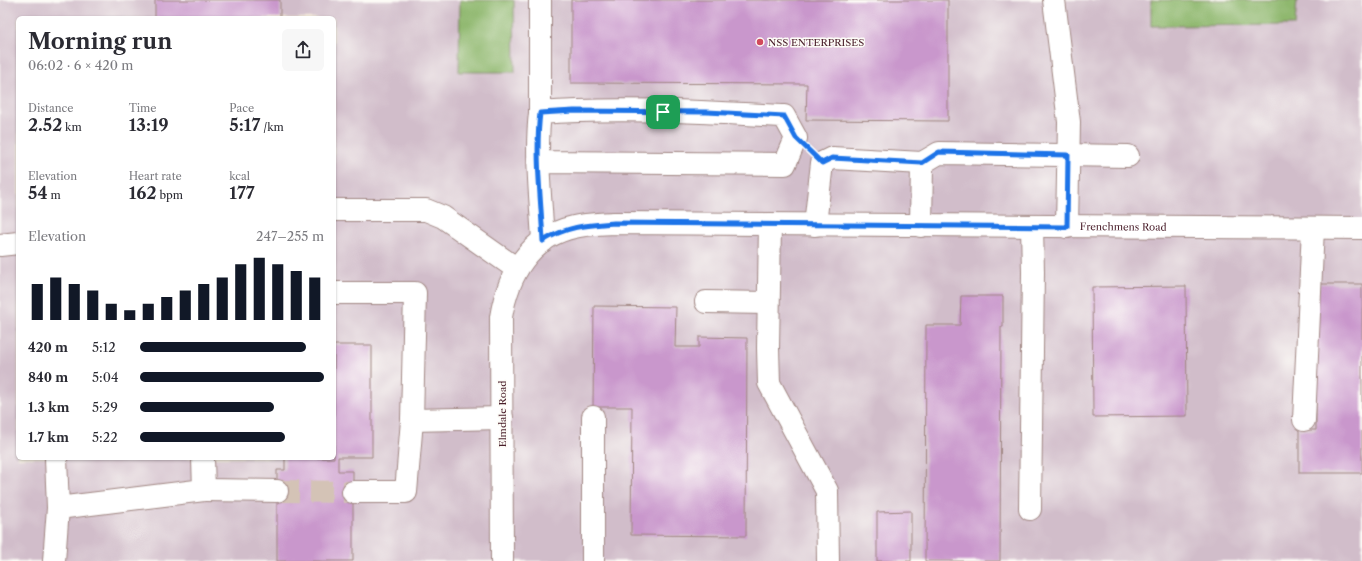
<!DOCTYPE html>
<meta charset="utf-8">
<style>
:root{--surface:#fff;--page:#f7f7f7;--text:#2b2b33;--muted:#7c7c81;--accent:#111827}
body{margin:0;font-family:"Libre Caslon Text",serif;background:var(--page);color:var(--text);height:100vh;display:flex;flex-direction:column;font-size:15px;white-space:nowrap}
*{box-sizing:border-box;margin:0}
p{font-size:13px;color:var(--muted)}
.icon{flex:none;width:22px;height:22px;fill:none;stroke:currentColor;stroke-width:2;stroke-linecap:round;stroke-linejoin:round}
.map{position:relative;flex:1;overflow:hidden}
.panel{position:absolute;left:16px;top:16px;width:320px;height:444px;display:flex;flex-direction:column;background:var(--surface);border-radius:6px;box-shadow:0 1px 3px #0004}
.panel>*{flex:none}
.pin{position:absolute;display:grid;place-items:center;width:34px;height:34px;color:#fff;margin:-17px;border-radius:8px;box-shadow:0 2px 6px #0006}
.round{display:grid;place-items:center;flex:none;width:42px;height:42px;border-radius:6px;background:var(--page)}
.summary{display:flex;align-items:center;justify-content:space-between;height:68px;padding:0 12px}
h1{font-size:22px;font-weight:700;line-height:30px}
.stats{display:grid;grid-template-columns:repeat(3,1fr);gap:6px;height:68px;padding:4px 12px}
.stats div{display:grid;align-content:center}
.stats b{font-size:17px;font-weight:700}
.stats small{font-size:11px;font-weight:400}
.stats p{font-size:11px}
.chart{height:112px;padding:8px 12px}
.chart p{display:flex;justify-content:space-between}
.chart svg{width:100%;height:72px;margin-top:4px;stroke:var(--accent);stroke-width:6}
ul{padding:0 12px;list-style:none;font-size:13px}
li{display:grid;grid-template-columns:64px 48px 1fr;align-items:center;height:30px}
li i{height:10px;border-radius:5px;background:var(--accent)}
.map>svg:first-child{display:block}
</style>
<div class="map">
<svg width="1362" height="561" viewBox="0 0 1362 561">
<rect width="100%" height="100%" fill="#fdfcf7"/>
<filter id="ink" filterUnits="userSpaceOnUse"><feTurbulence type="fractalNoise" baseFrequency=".025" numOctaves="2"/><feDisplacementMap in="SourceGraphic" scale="8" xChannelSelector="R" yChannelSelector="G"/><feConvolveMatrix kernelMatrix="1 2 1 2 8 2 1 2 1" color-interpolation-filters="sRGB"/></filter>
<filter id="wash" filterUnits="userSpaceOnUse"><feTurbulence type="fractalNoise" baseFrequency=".012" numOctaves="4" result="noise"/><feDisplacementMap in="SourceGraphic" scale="16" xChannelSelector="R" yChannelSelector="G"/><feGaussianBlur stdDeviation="0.9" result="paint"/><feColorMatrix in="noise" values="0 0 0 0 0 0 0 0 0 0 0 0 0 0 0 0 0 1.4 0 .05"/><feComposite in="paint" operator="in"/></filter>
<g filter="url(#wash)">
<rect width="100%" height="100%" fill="#f6ecd9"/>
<!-- industrial -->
<path fill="#d1bdca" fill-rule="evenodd" d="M0,0H1362V561H0ZM18,18H334V458H18Z"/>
<!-- forest -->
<path fill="#8fb86e" stroke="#6c6c4c" d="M460,0H514L515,72H459Z
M1151,0H1297L1295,25L1151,26Z"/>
<g id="blocks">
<!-- building -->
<path fill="#c997cc" d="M155,0H280V18H155Z
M571,0H948V121L806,120L807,84L571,83Z
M1320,284H1362V473H1299V430H1316V313Z
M1186,286L1187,416L1093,417L1092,287Z
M961,296H1003V327H1001L1000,561H925L926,325H960Z
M594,306L676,307L675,347H699V337L747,338L746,536L631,535L632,407H593Z
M334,345H372V457H338V471H353V561H277V470H285V458H334Z
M911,511V561H877V512Z"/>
</g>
</g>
<g filter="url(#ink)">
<use href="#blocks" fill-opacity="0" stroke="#a08682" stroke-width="1"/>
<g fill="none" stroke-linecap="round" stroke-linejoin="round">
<!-- minor-tunnel -->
<path stroke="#d4c3b6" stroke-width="22" stroke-dasharray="22 11" stroke-linecap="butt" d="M277,491L353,492"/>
<defs>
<g id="minor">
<path d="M540,0V113"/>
<path d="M1054,0L1069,122L1067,227"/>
<path d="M539,162L785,164L796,138L784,116C704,112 620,107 540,113C535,154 541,200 543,241"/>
<path d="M334,210H426L443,217L517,269"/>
<path d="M770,224L768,348L769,383L827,491L828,561"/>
<path d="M815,225L822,163L832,158L922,163"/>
<path d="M921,226L922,163L939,153L1128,156"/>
<path d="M0,245L18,243"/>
<path d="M334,293H415L412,420L502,418"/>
<path d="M706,302L768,303"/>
<path d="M593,417V561"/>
<path d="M1304,420L1313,228"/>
<path d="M56,458L58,508L204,490L203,458"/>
<path d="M204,490L277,491"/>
<path d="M353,492H406L412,420"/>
<path d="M1030,509L1033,272L1032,226"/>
<path d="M54,561L58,508"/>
<path id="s1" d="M502,561L501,317C508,275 529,237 574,227C587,224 600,224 614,223L1362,228"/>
</g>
</defs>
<!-- minor casing -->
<use href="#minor" stroke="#a08682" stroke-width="24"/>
<!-- minor -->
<use href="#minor" stroke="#fff" stroke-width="22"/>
</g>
</g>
<g fill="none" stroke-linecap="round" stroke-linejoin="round" filter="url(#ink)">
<defs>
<path id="route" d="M574,111L707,112L784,116L796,138L822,163L832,158L922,163L939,152L1068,155L1067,227L614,223C587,225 567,226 543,241C541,200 535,154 540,113Z"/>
</defs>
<!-- route casing -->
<use href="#route" stroke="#fff" stroke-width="8"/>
<!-- route -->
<use href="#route" stroke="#1a73e8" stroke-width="5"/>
</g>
<!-- markers -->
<circle fill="#d1495b" stroke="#fdfcf7" stroke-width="1.5" cx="760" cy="42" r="4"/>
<g text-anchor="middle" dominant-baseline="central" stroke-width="3" stroke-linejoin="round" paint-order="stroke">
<!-- poi labels -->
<g font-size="10" fill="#4a1f2b" stroke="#fdfcf7" text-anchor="start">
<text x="768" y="42">NSS ENTERPRISES</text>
</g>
<!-- street labels -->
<g font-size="10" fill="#4a1f2b" stroke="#fdfcf7">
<text stroke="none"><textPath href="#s1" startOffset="917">Frenchmens Road</textPath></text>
<text transform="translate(502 414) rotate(-90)">Elmdale Road</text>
</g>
</g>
</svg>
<div class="pin" style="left:663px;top:112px;background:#1e9e55"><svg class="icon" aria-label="arrive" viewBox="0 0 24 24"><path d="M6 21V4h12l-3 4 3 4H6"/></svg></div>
<section class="panel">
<div class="summary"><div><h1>Morning run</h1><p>06:02 · 6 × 420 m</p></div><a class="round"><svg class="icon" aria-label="share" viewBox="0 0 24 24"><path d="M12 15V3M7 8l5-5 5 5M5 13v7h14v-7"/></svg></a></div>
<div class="stats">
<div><p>Distance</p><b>2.52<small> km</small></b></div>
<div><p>Time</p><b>13:19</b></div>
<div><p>Pace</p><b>5:17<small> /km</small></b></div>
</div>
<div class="stats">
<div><p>Elevation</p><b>54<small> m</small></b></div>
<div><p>Heart rate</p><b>162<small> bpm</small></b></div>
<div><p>kcal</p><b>177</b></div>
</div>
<div class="chart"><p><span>Elevation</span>247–255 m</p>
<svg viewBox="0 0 160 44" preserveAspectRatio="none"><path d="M5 44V22M15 44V18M25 44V22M35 44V26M45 44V34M55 44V38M65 44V34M75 44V30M85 44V26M95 44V22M105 44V18M115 44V10M125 44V6M135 44V10M145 44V14M155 44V18"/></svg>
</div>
<ul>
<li><b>420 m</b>5:12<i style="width:90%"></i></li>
<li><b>840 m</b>5:04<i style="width:100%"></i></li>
<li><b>1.3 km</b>5:29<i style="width:73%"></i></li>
<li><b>1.7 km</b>5:22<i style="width:79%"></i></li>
</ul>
</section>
</div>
